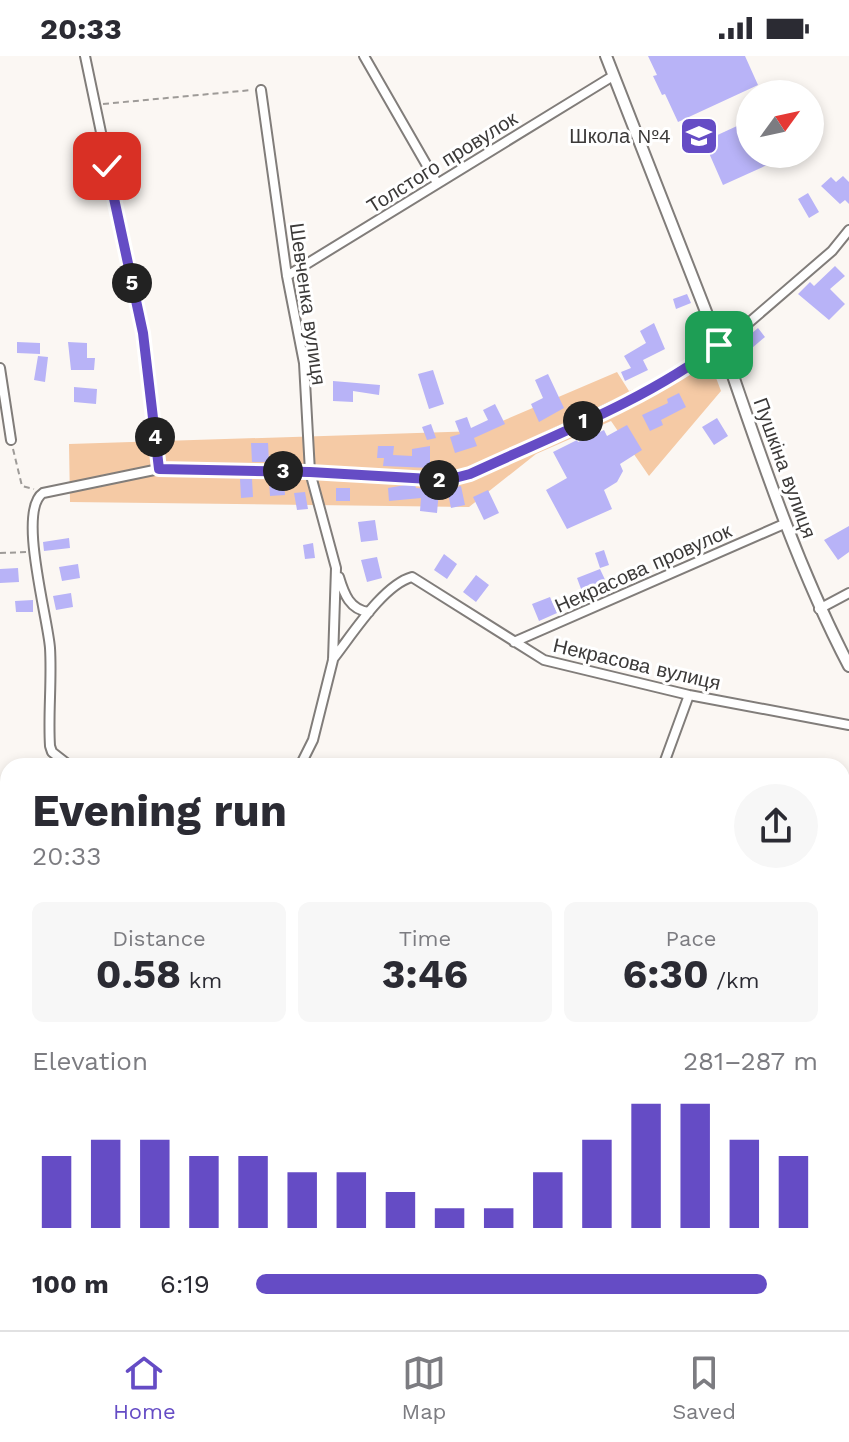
<!DOCTYPE html>
<meta charset="utf-8">
<style>
:root{--surface:#fff;--page:#f7f7f7;--text:#2b2b33;--muted:#7c7c81;--line:#e1e1e2;--accent:#654cc5}
body{margin:0;font-family:"Work Sans",sans-serif;background:var(--page);color:var(--text);height:100vh;display:flex;flex-direction:column;font-size:30px;white-space:nowrap}
*{box-sizing:border-box;margin:0}
p{font-size:26px;color:var(--muted)}
.icon{flex:none;width:44px;height:44px;fill:none;stroke:currentColor;stroke-width:2;stroke-linecap:round;stroke-linejoin:round}
.map{position:relative;flex:1;overflow:hidden}
.sheet{position:absolute;left:0px;top:702px;width:850px;height:572px;display:flex;flex-direction:column;background:var(--surface);border-radius:24px 24px 0 0;box-shadow:0 4px 12px #0003}
.sheet>*{flex:none}
.needle{width:52px;rotate:57deg}
.fabs{position:absolute;left:736px;top:24px;display:grid;gap:16px}
.fabs a{display:grid;place-items:center;width:88px;height:88px;border-radius:50%;background:var(--surface);box-shadow:0 4px 12px #0003;font-size:40px}
.pin{position:absolute;display:grid;place-items:center;width:68px;height:68px;color:#fff;margin:-34px;border-radius:16px;box-shadow:0 4px 12px #0006}
.km{position:absolute;width:40px;height:40px;margin:-20px;border-radius:50%;background:#222;color:#fff;font-size:22px;line-height:40px;text-align:center}
.round{display:grid;place-items:center;flex:none;width:84px;height:84px;border-radius:42px;background:var(--page)}
.overview{display:flex;align-items:center;justify-content:space-between;height:136px;padding:0 32px}
h1{font-size:44px;font-weight:700;line-height:60px}
.figures{display:grid;grid-template-columns:repeat(3,1fr);gap:12px;height:136px;padding:8px 32px}
.figures div{display:grid;align-content:center;border-radius:12px;background:var(--page);text-align:center}
.figures b{font-size:40px;font-weight:700}
.figures small{font-size:22px;font-weight:400}
.figures p{font-size:22px}
.chart{height:224px;padding:16px 32px}
.chart p{display:flex;justify-content:space-between}
.chart svg{width:100%;height:144px;margin-top:8px;stroke:var(--accent);stroke-width:6}
ul{padding:0 32px;list-style:none;font-size:26px}
li{display:grid;grid-template-columns:128px 96px 1fr;align-items:center;height:60px}
li i{height:20px;border-radius:10px;background:var(--accent)}
.status{display:flex;justify-content:space-between;align-items:center;height:56px;padding:0 40px;background:var(--surface);direction:ltr}
.status svg{height:22px;fill:currentColor}
.dock{display:flex;justify-content:space-around;align-items:center;height:112px;border-top:2px solid var(--line);background:var(--surface);font-size:22px;color:var(--muted)}
.dock a{display:grid;justify-items:center;gap:4px}
.dock .on{color:var(--accent)}
.map>svg:first-child{display:block}
</style>
<div class="status"><b>20:33</b><svg viewBox="0 0 49 12"><path d="M0 12V9h3v3zM5 12V6h3v6zM10 12V3h3v9zM15 12V0h3v12zM26 1h20v11H26zM47 4h2v5h-2z"/></svg></div>
<div class="map">
<svg width="849" height="1274" viewBox="0 0 849 1274">
<rect width="100%" height="100%" fill="#fbf7f3"/>
<!-- green -->
<path fill="#f5caa5" d="M710,306L721,335L649,420L611,365L536,398L469,451L70,446L69,388L479,375L617,316L629,335Z"/>
<g fill="none" stroke-linecap="round" stroke-linejoin="round">
<!-- stream -->
<path stroke="#dd9652" stroke-width="3" d="M0,879L8,885
M0,976L8,971
M477,1266L480,1274"/>
</g>
<!-- building -->
<path fill="#b8b3f7" d="M648,0H745L758,29L678,66L665,38L662,39L653,20L657,19Z
M750,64V98H773L776,105L723,129L705,88L712,85L711,82Z
M843,120L849,126V148L845,144L840,148L821,130L831,121L836,126Z
M808,137L819,156L809,162L798,143Z
M835,210L845,220L830,233L845,248L829,264L798,238L810,226L814,230Z
M687,238L691,247L676,253L673,243Z
M654,267L665,293L643,304L648,314L625,325L621,316L631,312L624,300L646,287L640,275Z
M758,272L765,281L752,292L745,283Z
M17,286L40,287V298L17,297Z
M68,286L87,287V302H95L94,314H71Z
M38,300L48,301L45,326L34,324Z
M433,314L444,348L429,353L418,318Z
M548,318L564,352L539,366L531,348L543,342L535,324Z
M333,325L380,329L379,339L353,335V346L333,345Z
M74,331L97,333L96,348L74,346Z
M679,337L686,351L661,364L663,369L650,375L642,359L668,347L667,343Z
M495,348L505,368L474,382L477,390L455,397L450,381L460,378L455,365L467,361L471,372L488,364L483,354Z
M717,362L728,380L714,389L702,371Z
M431,368L436,382L427,384L422,371Z
M627,369L642,394L620,408L623,415L617,426L604,434L612,453L567,473L546,434L567,422L553,396L577,384L578,386L604,374L607,380Z
M251,387H268L269,406H252Z
M378,390H394L393,399L412,400V393L430,390V412L383,410L384,402H377Z
M240,423H252L253,441L241,442Z
M269,424H284L285,439L270,440Z
M405,429H415L416,432L439,434L437,457L420,455L421,442L389,445L388,432Z
M461,430L465,449L451,452L447,433Z
M336,432H350V445H336Z
M488,434L499,457L484,464L473,441Z
M305,436L308,453L297,454L294,437Z
M375,464L378,484L361,486L358,466Z
M849,470V496L838,504L824,484Z
M69,482L70,492L44,495L43,486Z
M313,487L315,502L305,503L303,489Z
M604,494L609,509L600,512L595,497Z
M444,498L457,508L447,523L434,514Z
M377,501L382,522L367,526L361,504Z
M78,508L80,522L62,525L59,511Z
M18,512L19,526L0,527V513Z
M600,513L608,530L584,541L577,522Z
M476,519L489,529L476,546L463,536Z
M71,537L73,551L56,554L53,540Z
M550,541L557,557L539,565L532,548Z
M33,544V556H16L15,545Z"/>
<g fill="none" stroke-linecap="round" stroke-linejoin="round">
<defs>
<path id="minor" d="M85,0L143,277L159,413
M364,0L437,127
M261,34L287,220L304,307L310,416L336,512L333,604L313,684L300,710
M287,220L613,20
M0,312L11,384
M339,521C344,538 350,554 369,556
M819,553L849,537
M514,586L784,468
M333,603C352,579 383,529 412,521L544,604L689,639L849,669
M70,710L52,696L50,690C48,658 52,625 50,592C48,562 17,454 43,437L159,413L310,416L447,424L470,418L634,341L697,306L738,276L832,195L849,174
M663,710L689,639
M0,1035L8,1047
M0,1129L8,1123
M162,1266L167,1274"/>
<path id="tertiary" d="M606,0L719,289L730,311C765,413 799,514 849,610
M0,812L8,809
M842,907H849"/>
</defs>
<!-- minor casing -->
<use href="#minor" stroke="#817d7a" stroke-width="12"/>
<!-- tertiary casing -->
<use href="#tertiary" stroke="#817d7a" stroke-width="14"/>
<!-- path -->
<path stroke="#9e9b98" stroke-width="2" stroke-dasharray="6 4" stroke-linecap="butt" d="M103,48L252,34
M13,393L22,430L34,433
M0,497L27,496
M0,852L8,858
M514,1266L518,1274"/>
<!-- minor -->
<use href="#minor" stroke="#fff" stroke-width="8"/>
<!-- tertiary -->
<use href="#tertiary" stroke="#fff" stroke-width="10"/>
</g>
<g fill="none" stroke-linecap="round" stroke-linejoin="round">
<defs>
<path id="route" d="M107,110L143,277L159,413L310,416L447,424L470,418C554,379 645,345 719,289"/>
</defs>
<!-- route casing -->
<use href="#route" stroke="#fff" stroke-width="16"/>
<!-- route -->
<use href="#route" stroke="#654cc5" stroke-width="10"/>
</g>
<!-- icons -->
<defs>
<symbol id="school-square" viewBox="-11 -11 22 22"><rect x="-9" y="-9" width="18" height="18" rx="4" fill="#654cc5" stroke="#fff"/><path d="M0-5L7-2L0 1L-7-2ZM-4 1L0 2.5L4 1V4Q0 6-4 4Z" fill="#fff"/></symbol>
</defs>
<g fill-rule="evenodd">
<use href="#school-square" x="677" y="58" width="44" height="44"/>
</g>
<g text-anchor="middle" dominant-baseline="central" stroke-width="6" stroke-linejoin="round" paint-order="stroke">
<!-- poi labels -->
<g font-size="20" fill="#3c3a39" stroke="#fff" text-anchor="end">
<text x="671" y="80">Школа №4</text>
</g>
<!-- street labels -->
<g font-size="20" fill="#3c3a39" stroke="#fff">
<text transform="translate(442 106) rotate(-32)">Толстого провулок</text>
<text transform="translate(308 248) rotate(82)">Шевченка вулиця</text>
<text transform="translate(785 412) rotate(70)">Пушкіна вулиця</text>
<text transform="translate(643 512) rotate(-24)">Некрасова провулок</text>
<text transform="translate(637 608) rotate(13)">Некрасова вулиця</text>
</g>
</g>
</svg>
<div class="fabs">
<a><svg class="needle" viewBox="-14 -14 28 28"><path d="M0-13l5 13h-10z" fill="#e53935"/><path d="M0 13l5-13h-10z" fill="#7c7c81"/></svg></a>
</div>
<div class="pin" style="left:719px;top:289px;background:#1e9e55"><svg class="icon" aria-label="arrive" viewBox="0 0 24 24"><path d="M6 21V4h12l-3 4 3 4H6"/></svg></div>
<div class="pin" style="left:107px;top:110px;background:#d93025"><svg class="icon" aria-label="check" viewBox="0 0 24 24"><path d="M5 12l5 5 9-10"/></svg></div>
<b class="km" style="left:583px;top:365px">1</b>
<b class="km" style="left:439px;top:424px">2</b>
<b class="km" style="left:283px;top:415px">3</b>
<b class="km" style="left:155px;top:381px">4</b>
<b class="km" style="left:132px;top:227px">5</b>
<section class="sheet">
<div class="overview"><div><h1>Evening run</h1><p>20:33</p></div><a class="round"><svg class="icon" aria-label="share" viewBox="0 0 24 24"><path d="M12 15V3M7 8l5-5 5 5M5 13v7h14v-7"/></svg></a></div>
<div class="figures">
<div><p>Distance</p><b>0.58<small> km</small></b></div>
<div><p>Time</p><b>3:46</b></div>
<div><p>Pace</p><b>6:30<small> /km</small></b></div>
</div>
<div class="chart"><p><span>Elevation</span>281–287 m</p>
<svg viewBox="0 0 160 44" preserveAspectRatio="none"><path d="M5 44V22M15 44V17M25 44V17M35 44V22M45 44V22M55 44V27M65 44V27M75 44V33M85 44V38M95 44V38M105 44V27M115 44V17M125 44V6M135 44V6M145 44V17M155 44V22"/></svg>
</div>
<ul>
<li><b>100 m</b>6:19<i style="width:91%"></i></li>
</ul>
</section>
</div>
<nav class="dock">
<a class="on"><svg class="icon" aria-label="home" viewBox="0 0 24 24"><path d="M3 11l9-7 9 7M6 9v11h12V9"/></svg>Home</a>
<a><svg class="icon" aria-label="map" viewBox="0 0 24 24"><path d="M3 6l6-2 6 2 6-2v14l-6 2-6-2-6 2zM9 4v14M15 6v14"/></svg>Map</a>
<a><svg class="icon" aria-label="saved" viewBox="0 0 24 24"><path d="M7 4h10v16l-5-4-5 4z"/></svg>Saved</a>
</nav>
